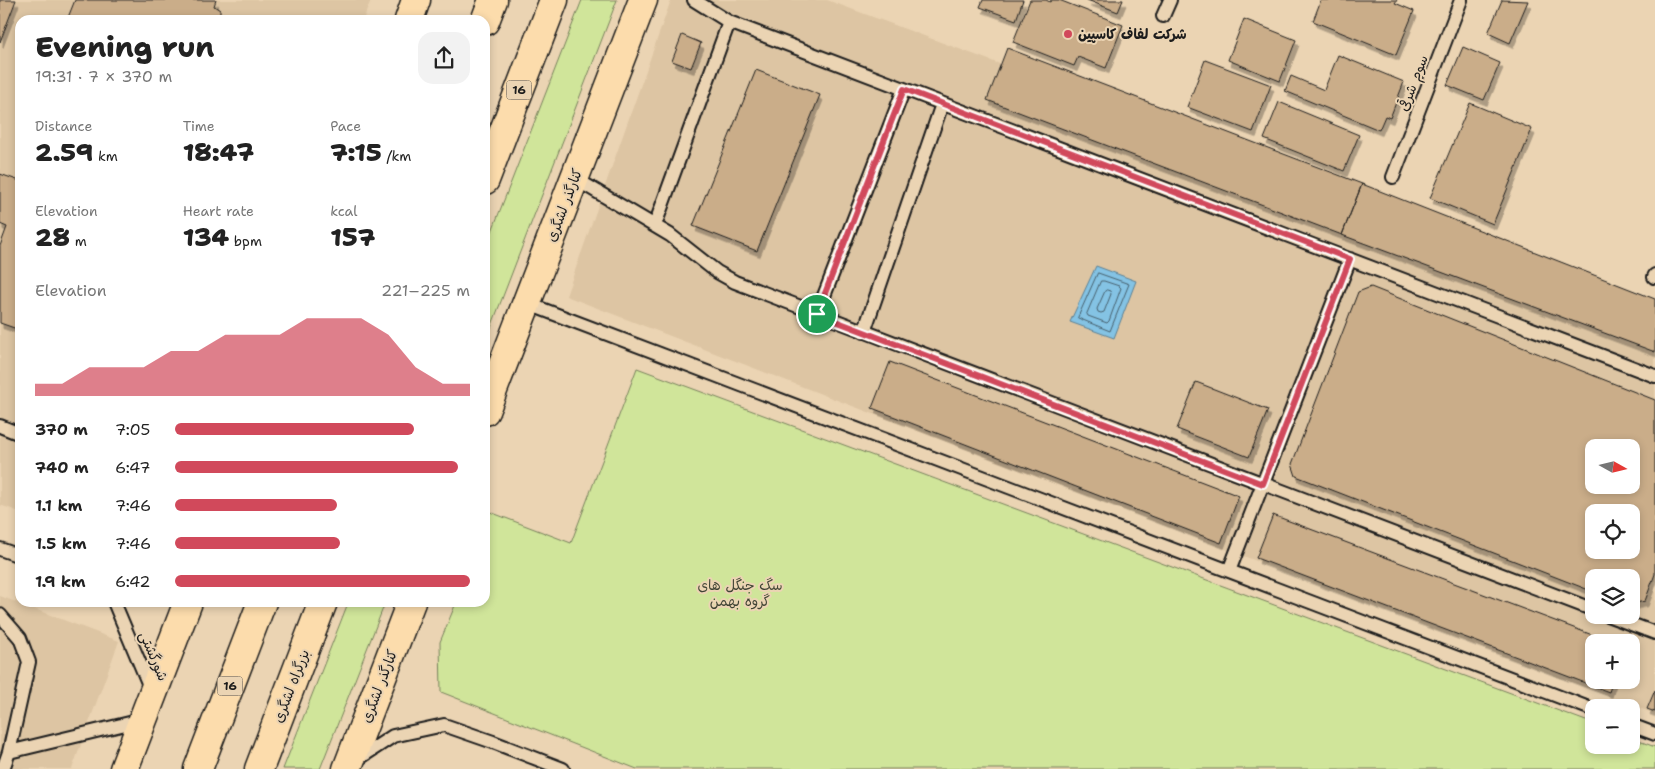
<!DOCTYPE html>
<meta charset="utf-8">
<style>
:root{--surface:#fff;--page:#f2f2f2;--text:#222;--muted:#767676;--accent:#d1495b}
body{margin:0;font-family:"Shantell Sans","Playpen Sans Arabic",sans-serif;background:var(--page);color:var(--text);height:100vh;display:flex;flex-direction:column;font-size:19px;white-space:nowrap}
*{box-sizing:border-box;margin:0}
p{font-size:16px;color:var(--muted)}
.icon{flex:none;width:28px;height:28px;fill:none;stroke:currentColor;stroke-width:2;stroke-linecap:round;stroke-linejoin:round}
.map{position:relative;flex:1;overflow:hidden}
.side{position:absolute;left:15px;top:15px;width:475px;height:592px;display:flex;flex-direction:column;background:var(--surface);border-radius:15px;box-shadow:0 2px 8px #0003}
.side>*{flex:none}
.needle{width:32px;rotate:98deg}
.fabs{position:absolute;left:1585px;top:439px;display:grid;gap:10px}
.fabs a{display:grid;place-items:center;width:55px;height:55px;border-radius:10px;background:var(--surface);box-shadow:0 2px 8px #0003;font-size:25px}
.pin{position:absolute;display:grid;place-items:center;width:42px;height:42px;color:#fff;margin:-21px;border:2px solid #fff;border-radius:50%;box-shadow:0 1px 5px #0007}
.round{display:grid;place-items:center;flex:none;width:52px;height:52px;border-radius:15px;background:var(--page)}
.head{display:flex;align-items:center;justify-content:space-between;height:85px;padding:0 20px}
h1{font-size:28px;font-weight:800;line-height:38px}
.stats{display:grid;grid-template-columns:repeat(3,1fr);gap:8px;height:85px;padding:5px 20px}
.stats div{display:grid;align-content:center}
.stats b{font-size:25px;font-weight:800}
.stats small{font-size:14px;font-weight:400}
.stats p{font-size:14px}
.chart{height:140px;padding:10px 20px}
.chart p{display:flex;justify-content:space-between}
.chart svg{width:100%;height:90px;margin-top:5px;fill:var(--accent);opacity:.7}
ul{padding:0 20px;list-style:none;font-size:16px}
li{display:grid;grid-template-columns:80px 60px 1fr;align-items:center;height:38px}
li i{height:12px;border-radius:6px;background:var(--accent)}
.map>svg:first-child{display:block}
</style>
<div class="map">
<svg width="1655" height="769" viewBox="0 0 1655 769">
<defs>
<filter id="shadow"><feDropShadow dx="3" dy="5.5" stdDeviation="0" flood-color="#0004"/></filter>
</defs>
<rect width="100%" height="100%" fill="#ebd4b3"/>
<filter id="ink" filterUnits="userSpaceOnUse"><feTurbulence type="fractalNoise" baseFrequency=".02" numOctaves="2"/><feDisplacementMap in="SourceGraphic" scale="10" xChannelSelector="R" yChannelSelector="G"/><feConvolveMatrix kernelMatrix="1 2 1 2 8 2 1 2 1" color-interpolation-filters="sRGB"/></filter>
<g filter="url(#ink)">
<!-- built -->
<path fill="#ddc5a3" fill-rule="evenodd" d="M0,0H371L363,20H20V512L0,505Z
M671,0H827L1655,307V714L566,296ZM1594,448H1631V485H1594ZM1594,512H1631V550H1594ZM1594,578H1631V615H1594ZM1594,642H1631V680H1594Z
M0,596L119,641L72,769H0Z"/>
<!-- green -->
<path fill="#d0e59a" stroke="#76805b" d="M582,0H617L485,343V249Z
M637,368L1594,724V745H1631V738L1655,747V769H637L441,692L440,642L456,603L485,602V525L490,512L571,543Z
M348,603H385L320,769H283Z"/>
<!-- water -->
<path fill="#84c3e4" stroke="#5a8094" d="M1096,266L1136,281L1114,338L1070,322Z"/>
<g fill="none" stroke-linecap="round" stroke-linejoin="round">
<!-- shore -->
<path stroke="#465f6c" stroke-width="1" d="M1098,273L1129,284L1110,331L1078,318Z
M1101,281H1104L1119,286L1121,288L1109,321L1107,323L1088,316L1087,314Z
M1107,290L1110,291L1111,294L1104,312L1101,313L1098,312L1097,309L1105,291Z"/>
</g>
<!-- building -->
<path fill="#caad89" stroke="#1c1c1c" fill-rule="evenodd" filter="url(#shadow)" d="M0,0H16L0,42Z
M75,0H216L214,6L220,10V14L215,17V20H67Z
M983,0H1023L1016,20L980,7Z
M1030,0H1046L1050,2L1051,0H1059L1123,25L1106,68L1078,57L1074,66L1013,42Z
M1087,0H1123L1118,12Z
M1321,0H1397L1395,3L1414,11L1396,55L1313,21Z
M1502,0L1528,1L1510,43L1488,33Z
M1244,19L1296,40L1280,81L1228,60Z
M682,35L701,43L691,68L672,61Z
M1463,47L1500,63L1484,100L1447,85Z
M1007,48L1362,184L1342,235L987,100Z
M1338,55L1404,82L1390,118L1385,116L1379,130L1285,91L1291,76L1324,90Z
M1205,60L1271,85L1253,132L1187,107Z
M756,70L820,95L757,251L693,226Z
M1279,102L1359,135L1344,171L1264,139Z
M1470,103L1532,129L1493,224L1430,198Z
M0,174L20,181V330L0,323V246L7,227L0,224Z
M1362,184L1655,299V352L1342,235Z
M1371,287L1655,400V574L1645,601L1631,604V578H1594V592L1296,476L1292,464L1358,292ZM1594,448H1631V485H1594ZM1594,512H1631V550H1594Z
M890,362L1239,496L1221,543L872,408Z
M1196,382L1268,410L1249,457L1177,429Z
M1273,515L1611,642H1594V680H1613L1609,692L1256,558Z
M1655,690V712L1647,709Z"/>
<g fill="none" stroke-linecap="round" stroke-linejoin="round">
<defs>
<path id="service" d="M694,0L729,22L1655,376
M1163,16L1170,0
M1393,177L1461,0
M574,178L670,235L717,272L735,282L1594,610
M655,225L729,22
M1654,277L1655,275
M526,303L1594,710
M817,314L904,89
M864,332L942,104
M0,426L20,434
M0,549L20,556
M1229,571L1350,259
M114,602L151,690
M0,615L20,638L29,662L9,752
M1607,615L1655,633
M1631,725L1655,734
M355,761L393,736L444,725L493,742L563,769
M3,769L9,752L142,720"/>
<path id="primary" d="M409,20L416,0
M485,411L643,0
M124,769L188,602
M347,769L411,602"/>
<path id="trunk" d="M485,21L493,0
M485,180L554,0
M198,769L262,602
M259,769L323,602"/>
</defs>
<!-- service casing -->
<use href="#service" stroke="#1c1c1c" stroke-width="16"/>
<!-- primary casing -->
<use href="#primary" stroke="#1c1c1c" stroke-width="31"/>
<!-- trunk casing -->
<use href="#trunk" stroke="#1c1c1c" stroke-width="31"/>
<!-- service -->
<use href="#service" stroke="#ebd4b3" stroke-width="12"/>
<!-- primary -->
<use href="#primary" stroke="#fcdcac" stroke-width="28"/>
<!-- trunk -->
<use href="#trunk" stroke="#fcdcac" stroke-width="28"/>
</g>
</g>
<g fill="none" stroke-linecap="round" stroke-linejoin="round" filter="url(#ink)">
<defs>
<path id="route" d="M904,89L1350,259L1263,484L817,314Z"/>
</defs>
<!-- route casing -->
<use href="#route" stroke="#fff" stroke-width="10"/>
<!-- route -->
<use href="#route" stroke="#d1495b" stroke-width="6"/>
</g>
<!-- markers -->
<circle fill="#d1495b" stroke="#ebd4b3" stroke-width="2" cx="1068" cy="34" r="5"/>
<g text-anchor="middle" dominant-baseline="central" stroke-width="4" stroke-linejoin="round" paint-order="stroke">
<!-- shield labels -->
<g fill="#ebd4b3" stroke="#5a5349" stroke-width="1">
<rect x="506.5" y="80.5" width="25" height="19" rx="4"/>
<rect x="217.5" y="676.5" width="25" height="19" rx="4"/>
</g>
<g font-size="12" font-weight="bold" fill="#1c1c1c">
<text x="519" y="90">16</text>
<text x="230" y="686">16</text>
</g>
<!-- poi labels -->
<g font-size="14" font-weight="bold" fill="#1c1c1c" stroke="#ebd4b3" text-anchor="start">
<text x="1078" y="34">شرکت لفاف کاسپین</text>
</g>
<!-- street labels -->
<g font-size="14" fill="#1c1c1c" stroke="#ebd4b3">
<text transform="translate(1413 83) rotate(-69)">سوم شرقی</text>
<text transform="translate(564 205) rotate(-69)">کنارگذر لشگری</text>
<text transform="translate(154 656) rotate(67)">شورگشتی</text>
<text transform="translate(291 686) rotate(-69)">بزرگراه لشگری</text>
<text transform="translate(379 686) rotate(-69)">کنارگذر لشگری</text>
</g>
<!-- park labels -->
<g font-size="14" fill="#404435" stroke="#ebd4b3">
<text x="740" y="585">سگ جنگل های<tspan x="740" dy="16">گروه بهمن</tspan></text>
</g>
</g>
</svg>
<div class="fabs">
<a><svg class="needle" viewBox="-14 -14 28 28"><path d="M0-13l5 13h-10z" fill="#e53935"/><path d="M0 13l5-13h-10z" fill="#767676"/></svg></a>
<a><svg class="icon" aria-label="locate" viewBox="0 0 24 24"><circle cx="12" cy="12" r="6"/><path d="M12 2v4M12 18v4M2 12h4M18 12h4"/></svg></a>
<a><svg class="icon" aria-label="layers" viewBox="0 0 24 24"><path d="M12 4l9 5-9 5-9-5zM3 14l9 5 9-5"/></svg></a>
<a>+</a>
<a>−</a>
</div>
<div class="pin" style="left:817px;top:314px;background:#1e9e55"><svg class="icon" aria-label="arrive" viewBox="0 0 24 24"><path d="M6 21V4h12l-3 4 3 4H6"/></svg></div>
<section class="side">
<div class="head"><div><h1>Evening run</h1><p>19:31 · 7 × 370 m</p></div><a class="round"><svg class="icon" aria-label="share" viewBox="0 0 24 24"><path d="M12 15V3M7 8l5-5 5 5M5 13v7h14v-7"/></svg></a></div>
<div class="stats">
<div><p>Distance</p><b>2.59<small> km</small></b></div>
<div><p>Time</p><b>18:47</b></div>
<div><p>Pace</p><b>7:15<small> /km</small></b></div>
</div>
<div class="stats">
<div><p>Elevation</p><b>28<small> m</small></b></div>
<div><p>Heart rate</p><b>134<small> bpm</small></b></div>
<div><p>kcal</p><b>157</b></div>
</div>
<div class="chart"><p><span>Elevation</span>221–225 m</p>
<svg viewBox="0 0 160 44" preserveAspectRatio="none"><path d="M0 44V38L10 38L20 30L30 30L40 30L50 22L60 22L70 14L80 14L90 14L100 6L110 6L120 6L130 14L140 30L150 38L160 38V44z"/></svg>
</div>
<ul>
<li><b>370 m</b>7:05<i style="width:81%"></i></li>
<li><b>740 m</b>6:47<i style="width:96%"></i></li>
<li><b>1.1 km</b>7:46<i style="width:55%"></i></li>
<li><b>1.5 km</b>7:46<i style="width:56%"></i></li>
<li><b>1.9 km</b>6:42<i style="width:100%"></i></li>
</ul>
</section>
</div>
